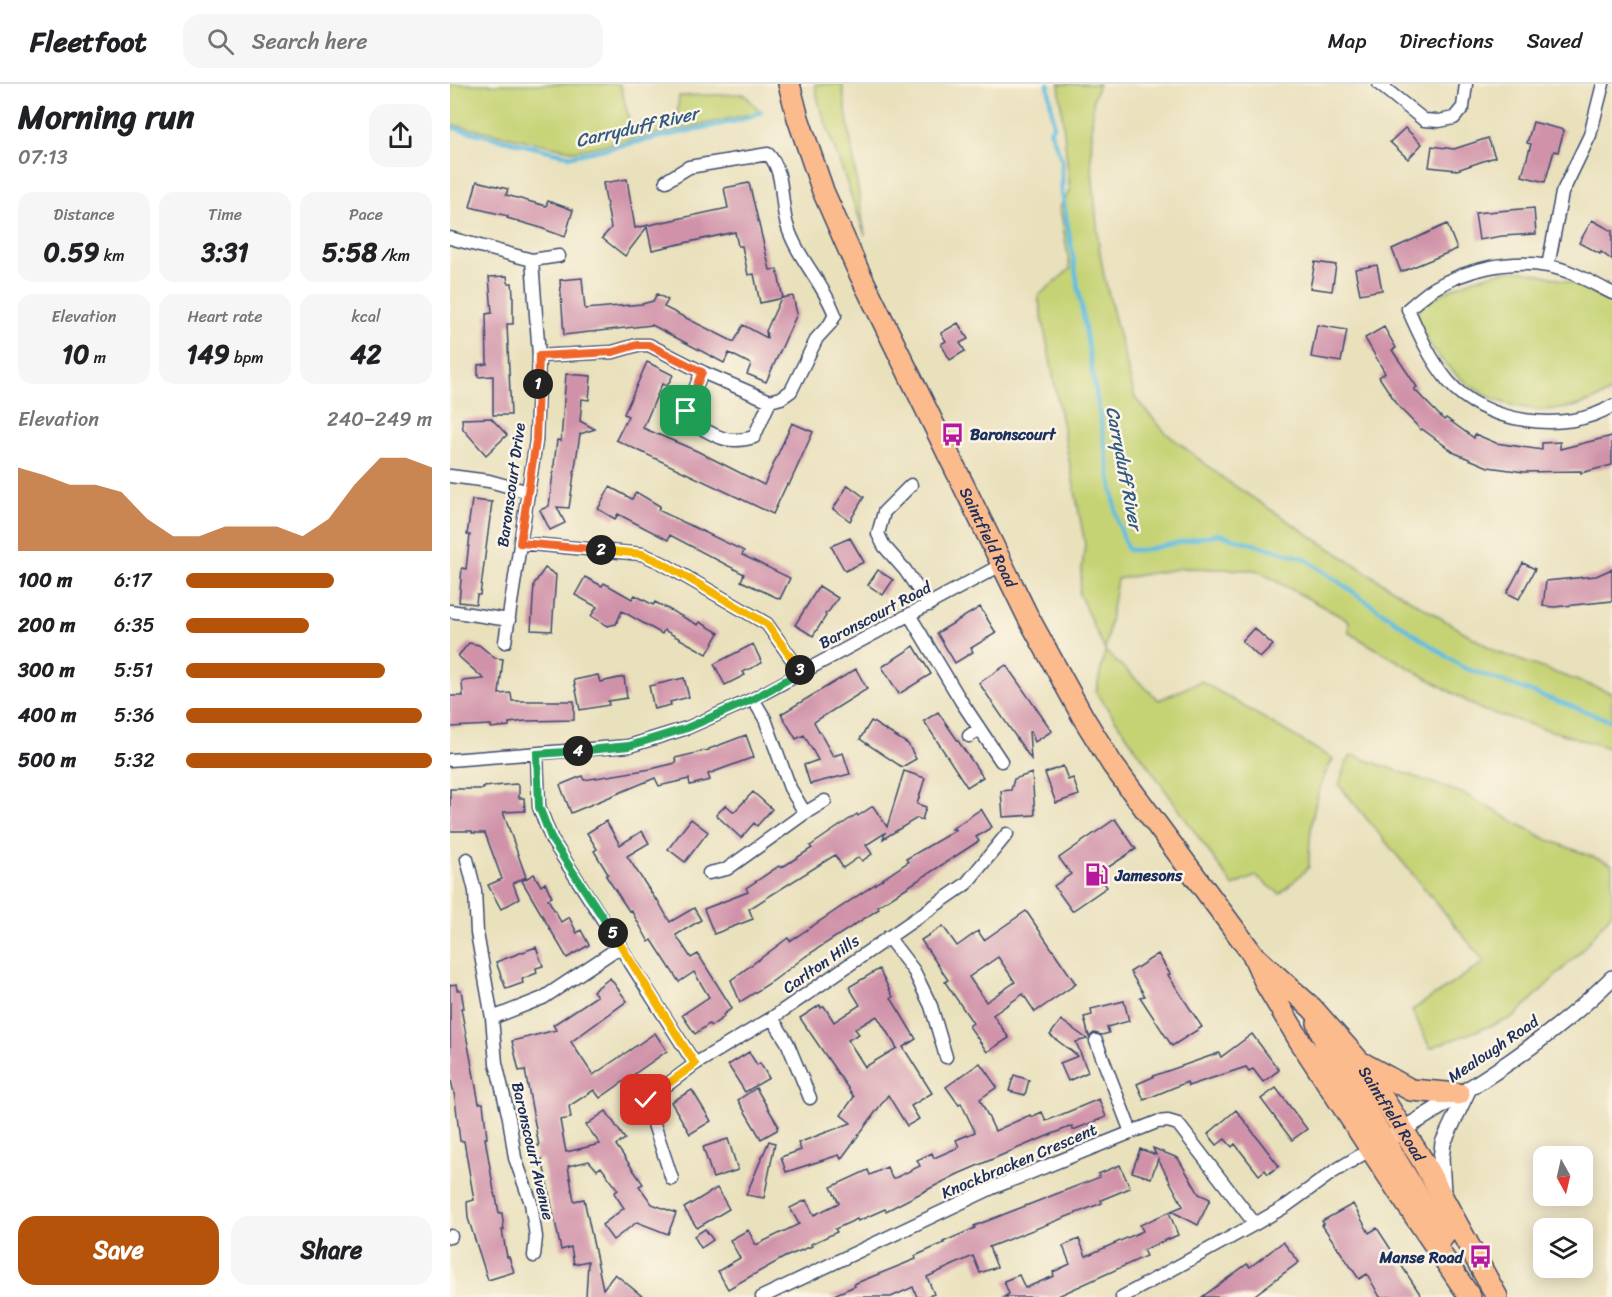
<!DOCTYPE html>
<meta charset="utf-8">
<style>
:root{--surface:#fff;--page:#f6f6f6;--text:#202124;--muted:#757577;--line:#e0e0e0;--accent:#b45309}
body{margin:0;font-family:Sriracha,sans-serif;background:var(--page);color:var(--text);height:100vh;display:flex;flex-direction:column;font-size:22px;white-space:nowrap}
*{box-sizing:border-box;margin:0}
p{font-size:20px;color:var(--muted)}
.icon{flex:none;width:33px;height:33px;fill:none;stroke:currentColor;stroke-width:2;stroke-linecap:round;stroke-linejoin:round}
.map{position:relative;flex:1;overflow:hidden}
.drawer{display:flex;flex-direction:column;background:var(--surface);width:450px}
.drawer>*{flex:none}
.needle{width:39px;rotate:172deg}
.fabs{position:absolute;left:1083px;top:1062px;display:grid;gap:12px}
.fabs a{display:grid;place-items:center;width:60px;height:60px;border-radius:12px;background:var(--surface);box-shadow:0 3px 15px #0003;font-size:30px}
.pin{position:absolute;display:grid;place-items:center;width:51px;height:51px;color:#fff;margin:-26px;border-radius:12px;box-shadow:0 3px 9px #0006}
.km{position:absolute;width:30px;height:30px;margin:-15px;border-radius:50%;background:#222;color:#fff;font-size:16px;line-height:30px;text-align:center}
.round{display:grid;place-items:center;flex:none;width:63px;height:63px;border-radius:18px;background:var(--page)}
.head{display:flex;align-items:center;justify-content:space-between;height:102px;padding:0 18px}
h1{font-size:33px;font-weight:700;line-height:45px}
.metrics{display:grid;grid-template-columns:repeat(3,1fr);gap:9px;height:102px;padding:6px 18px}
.metrics div{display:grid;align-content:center;border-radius:15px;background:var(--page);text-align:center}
.metrics b{font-size:26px;font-weight:700}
.metrics small{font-size:16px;font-weight:400}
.metrics p{font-size:16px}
.chart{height:168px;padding:12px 18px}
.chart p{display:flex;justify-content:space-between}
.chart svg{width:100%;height:108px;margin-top:6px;fill:var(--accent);opacity:.7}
.cta{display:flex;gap:12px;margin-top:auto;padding:12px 18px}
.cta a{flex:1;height:69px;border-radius:18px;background:var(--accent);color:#fff;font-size:24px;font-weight:700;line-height:69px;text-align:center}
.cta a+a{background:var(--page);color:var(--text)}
ul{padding:0 18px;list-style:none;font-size:20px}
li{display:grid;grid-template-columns:96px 72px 1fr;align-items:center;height:45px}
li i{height:15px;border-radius:8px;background:var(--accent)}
header{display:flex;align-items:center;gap:36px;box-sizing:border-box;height:84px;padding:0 30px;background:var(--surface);border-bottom:2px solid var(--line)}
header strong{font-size:28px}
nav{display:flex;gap:33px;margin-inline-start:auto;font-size:21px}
.search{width:420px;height:54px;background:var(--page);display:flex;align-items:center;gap:15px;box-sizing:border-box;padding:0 21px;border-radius:18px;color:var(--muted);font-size:22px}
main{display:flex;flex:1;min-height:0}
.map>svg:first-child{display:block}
</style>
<header>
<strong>Fleetfoot</strong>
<div class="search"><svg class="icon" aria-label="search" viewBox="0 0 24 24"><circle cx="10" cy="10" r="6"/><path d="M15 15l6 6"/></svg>Search here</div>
<nav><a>Map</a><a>Directions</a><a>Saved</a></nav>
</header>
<main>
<section class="drawer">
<div class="head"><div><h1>Morning run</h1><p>07:13</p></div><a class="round"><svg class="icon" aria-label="share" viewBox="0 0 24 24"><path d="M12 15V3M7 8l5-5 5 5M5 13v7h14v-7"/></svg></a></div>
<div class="metrics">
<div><p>Distance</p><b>0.59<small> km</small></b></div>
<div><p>Time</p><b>3:31</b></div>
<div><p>Pace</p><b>5:58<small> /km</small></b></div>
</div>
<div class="metrics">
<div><p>Elevation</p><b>10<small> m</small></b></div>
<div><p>Heart rate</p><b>149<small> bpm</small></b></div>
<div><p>kcal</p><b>42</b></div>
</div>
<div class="chart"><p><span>Elevation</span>240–249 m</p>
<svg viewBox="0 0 160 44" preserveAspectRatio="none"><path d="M0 44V10L10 13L20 17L30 17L40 20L50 31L60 38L70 38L80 34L90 34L100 34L110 38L120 31L130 17L140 6L150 6L160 10V44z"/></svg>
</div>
<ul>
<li><b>100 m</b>6:17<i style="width:60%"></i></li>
<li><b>200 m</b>6:35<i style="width:50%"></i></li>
<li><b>300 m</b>5:51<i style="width:81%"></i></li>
<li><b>400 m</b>5:36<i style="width:96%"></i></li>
<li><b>500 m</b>5:32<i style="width:100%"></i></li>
</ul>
<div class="cta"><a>Save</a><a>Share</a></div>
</section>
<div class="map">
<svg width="1162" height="1213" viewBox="0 0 1162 1213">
<rect width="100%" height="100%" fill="#fcf5e5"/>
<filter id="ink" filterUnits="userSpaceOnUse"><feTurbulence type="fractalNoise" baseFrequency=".0167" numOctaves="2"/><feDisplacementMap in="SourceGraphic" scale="12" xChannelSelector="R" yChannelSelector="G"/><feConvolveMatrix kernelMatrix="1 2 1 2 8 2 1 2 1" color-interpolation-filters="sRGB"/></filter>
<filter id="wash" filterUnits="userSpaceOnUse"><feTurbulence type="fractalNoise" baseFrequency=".008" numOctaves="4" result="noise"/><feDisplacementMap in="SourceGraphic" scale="24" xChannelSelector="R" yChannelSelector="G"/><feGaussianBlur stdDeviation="1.35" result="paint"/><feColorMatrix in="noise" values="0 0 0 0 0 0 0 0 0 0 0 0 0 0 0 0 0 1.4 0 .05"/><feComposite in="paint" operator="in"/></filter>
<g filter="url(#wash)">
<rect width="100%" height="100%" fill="#e9e0bc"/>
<!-- green -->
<path fill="#c6d375" stroke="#70816a" stroke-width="1.5" d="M0,0H170L181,43L227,35L229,12L294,10L311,28L125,67L0,40Z
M365,0H392L415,151L369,20Z
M609,0H649L643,16L641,75L649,163L654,192L685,314L716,349L777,397L936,501L1047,568L1162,609V665L1032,626L899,549V537L806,486L733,484L667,495L655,567L709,616L751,597L883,675C864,706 859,746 859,783L830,810L806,792L783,802L646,608L655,567L629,510L635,460L588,212L620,185L610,123L620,107Z
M1062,186C1099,189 1130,200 1162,219V307C1100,344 1026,324 984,266C976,255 966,239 969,224C998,204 1027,191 1062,186Z
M902,671L1014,710L1096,755L1162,780V829L1131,867L1064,933L980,964L962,926L1035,878L889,701L895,681Z"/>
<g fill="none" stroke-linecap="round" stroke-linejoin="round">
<!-- stream -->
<path stroke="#61bddf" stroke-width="4.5" d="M598,0L604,42L600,46L612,76V108L668,439L678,466H694L768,450L854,474L1012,583L1162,637
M0,43L121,72L290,36L311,28"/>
</g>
<g id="blocks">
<!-- building -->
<path fill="#d092a9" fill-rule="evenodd" d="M1083,38L1114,46L1108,68L1104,67L1095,98L1072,92L1081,60L1077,59Z
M955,44L972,60L958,75L940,58Z
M1038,54L1045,73L1007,86L979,83L982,62L1004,65Z
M177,95L185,144L278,124L274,104L299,99L320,186L327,185L333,214L310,219L304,190L298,191L292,162H288L285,148L202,166L197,143L175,172L152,154L161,144L153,99Z
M27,97L58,105L56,111L96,122L98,117L123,126L115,153L88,143L57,134L58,132L20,123Z
M1084,124L1086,150L1052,152L1029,156L1025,129Z
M1142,136L1162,147V176L1151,168L1150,170L1129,159Z
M997,140L1007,165L951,188L942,165Z
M865,178L886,181L882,207L860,204Z
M927,181L932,206L910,210L905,185Z
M57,192L58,199H62L63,211V240H57L61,331H43V292L28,293V281L37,280L36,230L42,229L39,193Z
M132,194L135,225L192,220L203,217L207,210L218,216L214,223L284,258L293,241L317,254L316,247L331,214L343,212L347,230L316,298L297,290L301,280L279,269L274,279L202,241L114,251L110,196Z
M508,239L518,255L510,259L515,267L500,276L491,260L496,257L491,249Z
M867,241L897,246L891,278L861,273Z
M934,243L946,264L942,266L967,303L964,305L994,336L996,334L1024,354L1025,350L1046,359L1092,366V359L1110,358V365L1162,352V381L1131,389V387L1074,388L1038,383L1005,369L972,345L971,346L949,323L929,293L935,289L915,254Z
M197,278L223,291L217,302L212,300L193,344L247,367L314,401L342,339L363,348L339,401L337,400L323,430L166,356L178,332L174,330Z
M116,290L141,292L139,316L132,315L130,337L145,345L130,350L119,424L107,423L115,439L100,446L90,426L99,422L107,356L111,357Z
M41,334L57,351L36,371L13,345L12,335Z
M398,401L414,413L400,437L383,425Z
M160,403L182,415L186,408L210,422L208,426L294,467L292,471L340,494L330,515L291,497L294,490L220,451L218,456L168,430L165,435L148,425Z
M22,416L42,418L30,511H27L26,520L9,518L12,484L16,485L20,451H17Z
M400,454L414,478L395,487L381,462Z
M1073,479L1085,485L1069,515L1057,509Z
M95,484L106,491L102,547L81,546L84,500Z
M1162,485V517L1104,523L1093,522L1096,497L1146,492Z
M428,486L443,496L433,511L418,501Z
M135,493L152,502L154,499L182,515L185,511L203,521L205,518L248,541L250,538L269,549L257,570L214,546L212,550L172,527L166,540L157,542L141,532L147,523L125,511Z
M369,502L388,514L379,527L375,530L376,532L363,552L345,541Z
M530,523L546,549L521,564L523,568L505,579L487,549Z
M804,544L823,561L810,574L792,557Z
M19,559L29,561L45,574L53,575L49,610L61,609L62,617H124V636L76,637L59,639V642L41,644V641L0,643V612H13L12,597L34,595L8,572Z
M303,560L312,579L293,588L295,591L275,601L264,580Z
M464,562L481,590L449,610L432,583Z
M556,581L602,647L585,658L581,648H579L581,675L529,599Z
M406,585L417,605L364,638L383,672L393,669L400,690L360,700L354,681L368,676L354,651L346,655L331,630Z
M148,591L150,598L174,593L177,614L158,617L159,621L130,626L124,596Z
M234,594L239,613L220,618L221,621L204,625L199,602Z
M488,628L533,693L517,703L474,637Z
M421,637L458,660L466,675L452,683L410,655Z
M296,651L304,673L258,690L260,696L240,701L239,695L209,702L205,694L121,729L110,701L132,692L134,696L201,685L226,679L225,674L259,666V665Z
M613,682L618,696L623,694L629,711L606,719L595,689Z
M454,687L475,694L467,720L476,723L472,736L467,734L433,755L435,749L416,761L422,770L412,777L409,773L393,784L385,771L299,825L303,835L264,850L254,825L298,808L296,804L329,782L331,784L362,764L360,762L407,730L408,732L423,722L437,743Z
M582,689L585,731L553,733L551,707L561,706L564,695Z
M66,700L69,702V714H74L75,727L53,728L76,793L63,799L69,815L51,825L38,801L52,795L35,749H22V747H0V705H33V703Z
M303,708L322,725L307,742L304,739L291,754L266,731L276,721L284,728Z
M531,725L542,743L526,753L529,757L428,822L429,825L356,872L323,897L290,918L281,896L338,854L340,857L458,778L456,775L506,746L502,745Z
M241,735L258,748L235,778L218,765Z
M665,735L686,765L648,790L657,803L622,827L604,802L621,790L609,774Z
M156,737L170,761L192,747L199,759L177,772L206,816L207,815L220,838L244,824L251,836L226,851L241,874L248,870L282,924L273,931L274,933L261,942L259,940L245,950L232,931L259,913L244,888L229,898L202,856L199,858L181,826L179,827L156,792L158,790L144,767L147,765L137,749Z
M84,790L91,802L95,799L102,813L98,815L111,838L119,833L127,849L131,846L139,861L117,874L72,797Z
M576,827L626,900L585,928L573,910L543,931L559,954L537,968L519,942L523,939L495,898L498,896L471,856L493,842L507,862L528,847L534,856ZM548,873L565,898L536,918L519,893Z
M86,863L93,882L86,884L87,889L72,895L73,899L56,905L46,878Z
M708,870L720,890L718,891L752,943L722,962L690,913L695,912L680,888Z
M429,885L443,913L441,914L466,955L453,963L482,1009L461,1022L469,1035L457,1042L438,1011L391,1075L389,1071L336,1088L331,1073L351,1066L348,1059L401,1039L391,1031L404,1013L350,934L370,921L371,924L374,922L384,938L410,921L399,903ZM427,932L447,964L415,983L398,956L409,950L405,945Z
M160,894L177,917L121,958L143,991L205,949L217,967L150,1014L144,1006L119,1022L121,1034L110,1036L116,1068L150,1060L136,1041L156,1027L175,1055L166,1061L193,1100L189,1102L202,1120L226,1129L218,1150L187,1138L163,1156L152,1141L174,1124L164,1109L168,1106L151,1083L147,1086L139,1077L118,1082L124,1117L134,1115L153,1205L165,1190L193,1213H136L138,1177L124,1180L121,1163L111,1166L92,1075L87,1076L84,1063L89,1062L75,986L69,987L62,957L106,946L103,941L147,912L143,907Z
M6,900L7,906H11L14,924H11L29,1019H33L37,1054H35L45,1113H46L49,1129H52L54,1146H52L57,1173H59L64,1188L38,1196L18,1134L17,1118L24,1116L14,1057H10L5,1014L0,992V901Z
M674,917L679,937L657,943L659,949L652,951L644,949L639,953L634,933L642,931L641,925Z
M611,936L637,955L626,958L638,988L618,997L610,979L628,972L600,951Z
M802,950L829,986L813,998L803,985L799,987L796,983L738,1002L737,998L694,1016L687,1000L703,993V992L769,969L771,973Z
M299,968L307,981L310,979L319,994L295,1008L278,981Z
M530,979L547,1003L530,1015L545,1047L580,1031L581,1033L592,1028L596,1037L649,1015L656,1033L623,1046L622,1042L580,1059L508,1090L436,1127L435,1125L408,1137L407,1135L385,1145L387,1148L361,1160L362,1162L335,1173L278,1205L268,1187L290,1174L280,1156L298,1146L306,1161L349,1140L340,1124L356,1116L364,1131L389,1119L381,1103L418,1086L420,1091L437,1083L442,1094H445L470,1082L467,1076L482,1069L484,1074L509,1063L506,1056L525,1048L511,1019L509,1021L496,1003Z
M564,991L579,996L575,1011L559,1007Z
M306,1004L328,1041L327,1046L311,1055L288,1016Z
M826,1004L857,1045L842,1056L811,1015Z
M242,1006L261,1037L240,1050L221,1018Z
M786,1026L829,1082L818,1090L815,1086L809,1091L785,1060L782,1063L775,1055L767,1061L758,1050Z
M278,1055L288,1086L263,1094L253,1063Z
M319,1057L325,1059L314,1114L296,1111Z
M703,1064L728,1074L749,1110L760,1115L748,1141L721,1127L733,1122L708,1075L701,1094L682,1088L690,1065L706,1071Z
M670,1081L680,1104L651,1116L652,1119L539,1163L547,1183L530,1189L523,1172L477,1193L484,1210L475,1213H467L463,1203L441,1213H379L405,1202L404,1200L466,1175L465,1172L494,1159L493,1158L525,1144L524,1142L650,1093L648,1090Z
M267,1104L279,1125L247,1144L234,1124Z
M903,1120L919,1149L927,1144L972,1213H930L917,1190L909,1195L872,1141L874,1140L872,1137Z
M719,1128L728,1151L693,1166L696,1172L606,1213H554L559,1210L554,1197L569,1191L575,1204L604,1192L603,1188L620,1180L613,1162L629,1155L636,1172L693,1147L690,1141Z
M255,1145L263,1156L251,1164L244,1152Z
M833,1158L849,1178L802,1213H752L797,1180L800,1183Z"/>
</g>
</g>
<g filter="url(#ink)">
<use href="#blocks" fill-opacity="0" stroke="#3a4a6c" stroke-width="1.5"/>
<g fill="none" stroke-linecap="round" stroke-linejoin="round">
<defs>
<path id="minor" d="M929,0L974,36L989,37L1004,34L1013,23L1016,0
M0,154L82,176L109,172
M1098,182L1112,109L1140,51L1153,0
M1162,209C1142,199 1121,186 1098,182C1060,175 1016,185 983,205C974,211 966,218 958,225C969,250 980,275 998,297C1032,339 1116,351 1162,322
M89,272L163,268L187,261H199L252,288L320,317L331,314L341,307L367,254L380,240L385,231C373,198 347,174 337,141C330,119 335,87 318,70L239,83L216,97
M252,288L236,327L239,337C264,350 274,362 304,353L320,317
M0,392L39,397L79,408
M461,401L434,428L428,450L434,462L455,486L479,521
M70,459L192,470L212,479L317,540L351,588
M0,527L59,536
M460,532L511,617L551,677
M55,558L86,357L89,272L82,176
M303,615L315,635L340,704L355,729
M519,652L529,645
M87,670L89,723L102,756L245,980
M0,676L179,662L237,644L303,615L551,481
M17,775L25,807L27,849L42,934L46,979L59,1034L65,1074L81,1119L86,1153L84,1172
M259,789L277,785L355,729L375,717
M438,853L464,887L481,922L496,973
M42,934L93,914L171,862
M322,934L337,958L360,1014
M646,957L681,1048
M196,1016L222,1095
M182,1027L245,980L322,934L516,800L557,750
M0,1153L1,1152
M312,1213L542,1104L707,1038L718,1037L728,1040L805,1140
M672,1213L805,1140L836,1122L883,1088L921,1065"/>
<path id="tertiary" d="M944,1051C1021,1004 1098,958 1162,894
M993,1109L991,1074L993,1059L1019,1004"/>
<g id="trunk">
<path id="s1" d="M339,0L348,34L373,107L407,184L577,531L633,633L662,680L804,872L862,924L909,977L972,1076L1047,1213"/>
<path d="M805,875L816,900L850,957L952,1113L1020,1213"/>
<path d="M868,939L877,963L993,1153"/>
<path d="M914,980L961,1006L1009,1010"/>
</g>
</defs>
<!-- minor casing -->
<use href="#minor" stroke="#3a4a6c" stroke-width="15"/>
<!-- tertiary casing -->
<use href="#tertiary" stroke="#3a4a6c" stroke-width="18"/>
<!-- trunk casing -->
<use href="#trunk" stroke="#3a4a6c" stroke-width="24"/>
<!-- minor -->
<use href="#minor" stroke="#fff" stroke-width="12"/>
<!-- tertiary -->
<use href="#tertiary" stroke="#fff" stroke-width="15"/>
<!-- trunk -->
<use href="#trunk" stroke="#fbbb8c" stroke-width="21"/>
</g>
</g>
<g fill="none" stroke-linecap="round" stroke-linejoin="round" filter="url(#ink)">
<defs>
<path id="split-1" d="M88,300L89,272L163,268L187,261H199L252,288L236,327"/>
<path id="split-2" d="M88,300L86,357L70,459L151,466"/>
<path id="split-3" d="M151,466L192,470L212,479L317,540L350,586"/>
<path id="split-4" d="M128,667L179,662L237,644L303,615L351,588L350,586"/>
<path id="split-5" d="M128,667L87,670L89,723L102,756L163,849"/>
<path id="split-6" d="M163,849L245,980L196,1016"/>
</defs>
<!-- split-1 casing -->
<use href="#split-1" stroke="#fff" stroke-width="12"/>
<!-- split-2 casing -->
<use href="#split-2" stroke="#fff" stroke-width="12"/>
<!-- split-3 casing -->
<use href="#split-3" stroke="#fff" stroke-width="12"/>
<!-- split-4 casing -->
<use href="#split-4" stroke="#fff" stroke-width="12"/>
<!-- split-5 casing -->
<use href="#split-5" stroke="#fff" stroke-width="12"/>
<!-- split-6 casing -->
<use href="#split-6" stroke="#fff" stroke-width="12"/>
<!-- split-1 -->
<use href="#split-1" stroke="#f0652b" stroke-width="8"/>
<!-- split-2 -->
<use href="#split-2" stroke="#f0652b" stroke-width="8"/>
<!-- split-3 -->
<use href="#split-3" stroke="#f5b400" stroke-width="8"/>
<!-- split-4 -->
<use href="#split-4" stroke="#22a559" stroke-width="8"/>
<!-- split-5 -->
<use href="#split-5" stroke="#22a559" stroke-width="8"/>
<!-- split-6 -->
<use href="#split-6" stroke="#f5b400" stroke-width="8"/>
</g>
<!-- icons -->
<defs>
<symbol id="bus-bare" viewBox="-9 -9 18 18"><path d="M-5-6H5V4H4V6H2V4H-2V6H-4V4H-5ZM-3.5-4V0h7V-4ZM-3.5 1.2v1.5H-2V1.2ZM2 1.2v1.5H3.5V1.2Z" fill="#b5179e" stroke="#fcf5e5" stroke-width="2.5" paint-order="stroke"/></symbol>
<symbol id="fuel-bare" viewBox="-9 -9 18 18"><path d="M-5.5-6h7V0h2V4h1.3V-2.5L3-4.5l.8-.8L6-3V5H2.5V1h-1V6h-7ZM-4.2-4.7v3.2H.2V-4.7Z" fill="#b5179e" stroke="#fcf5e5" stroke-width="2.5" paint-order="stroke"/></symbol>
</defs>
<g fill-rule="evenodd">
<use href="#bus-bare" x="486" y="334" width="33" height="33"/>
<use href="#fuel-bare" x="630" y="774" width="33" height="33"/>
<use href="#bus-bare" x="1014" y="1156" width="33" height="33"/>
</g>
<g text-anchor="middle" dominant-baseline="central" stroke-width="5" stroke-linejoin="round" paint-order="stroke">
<!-- poi labels -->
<g font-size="16" font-weight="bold" fill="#1b2f5e" stroke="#fcf5e5" text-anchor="start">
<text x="520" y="350">Baronscourt</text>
<text x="665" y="791">Jamesons</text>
<text x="1013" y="1173" text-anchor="end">Manse Road</text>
</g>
<!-- street labels -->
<g font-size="16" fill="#1b2f5e" stroke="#fcf5e5">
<text transform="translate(61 401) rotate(-82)">Baronscourt Drive</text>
<text stroke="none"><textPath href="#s1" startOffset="496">Saintfield Road</textPath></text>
<text transform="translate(425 531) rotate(-28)">Baronscourt Road</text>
<text transform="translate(371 880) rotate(-35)">Carlton Hills</text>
<text transform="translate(1043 965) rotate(-34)">Mealough Road</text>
<text stroke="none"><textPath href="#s1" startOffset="1204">Saintfield Road</textPath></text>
<text transform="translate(83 1067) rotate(77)">Baronscourt Avenue</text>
<text transform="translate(569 1077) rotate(-23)">Knockbracken Crescent</text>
</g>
<!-- water labels -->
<g font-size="18" font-style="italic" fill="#305a85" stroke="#fcf5e5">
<text transform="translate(187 43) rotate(-13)">Carryduff River</text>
<text transform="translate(674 384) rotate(79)">Carryduff River</text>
</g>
</g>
</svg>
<div class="fabs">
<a><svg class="needle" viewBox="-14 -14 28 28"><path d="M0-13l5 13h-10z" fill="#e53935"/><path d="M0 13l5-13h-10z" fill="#757577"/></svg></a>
<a><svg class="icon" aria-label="layers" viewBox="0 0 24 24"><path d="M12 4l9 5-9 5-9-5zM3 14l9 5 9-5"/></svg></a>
</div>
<div class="pin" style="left:236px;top:327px;background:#1e9e55"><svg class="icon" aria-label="arrive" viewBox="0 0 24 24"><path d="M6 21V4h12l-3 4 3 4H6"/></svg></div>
<div class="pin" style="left:196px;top:1016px;background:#d93025"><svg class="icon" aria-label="check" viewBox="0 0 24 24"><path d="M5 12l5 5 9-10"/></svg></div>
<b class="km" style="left:88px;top:300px">1</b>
<b class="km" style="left:151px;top:466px">2</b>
<b class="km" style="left:350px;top:586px">3</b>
<b class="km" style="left:128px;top:667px">4</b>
<b class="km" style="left:163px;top:849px">5</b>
</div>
</main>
